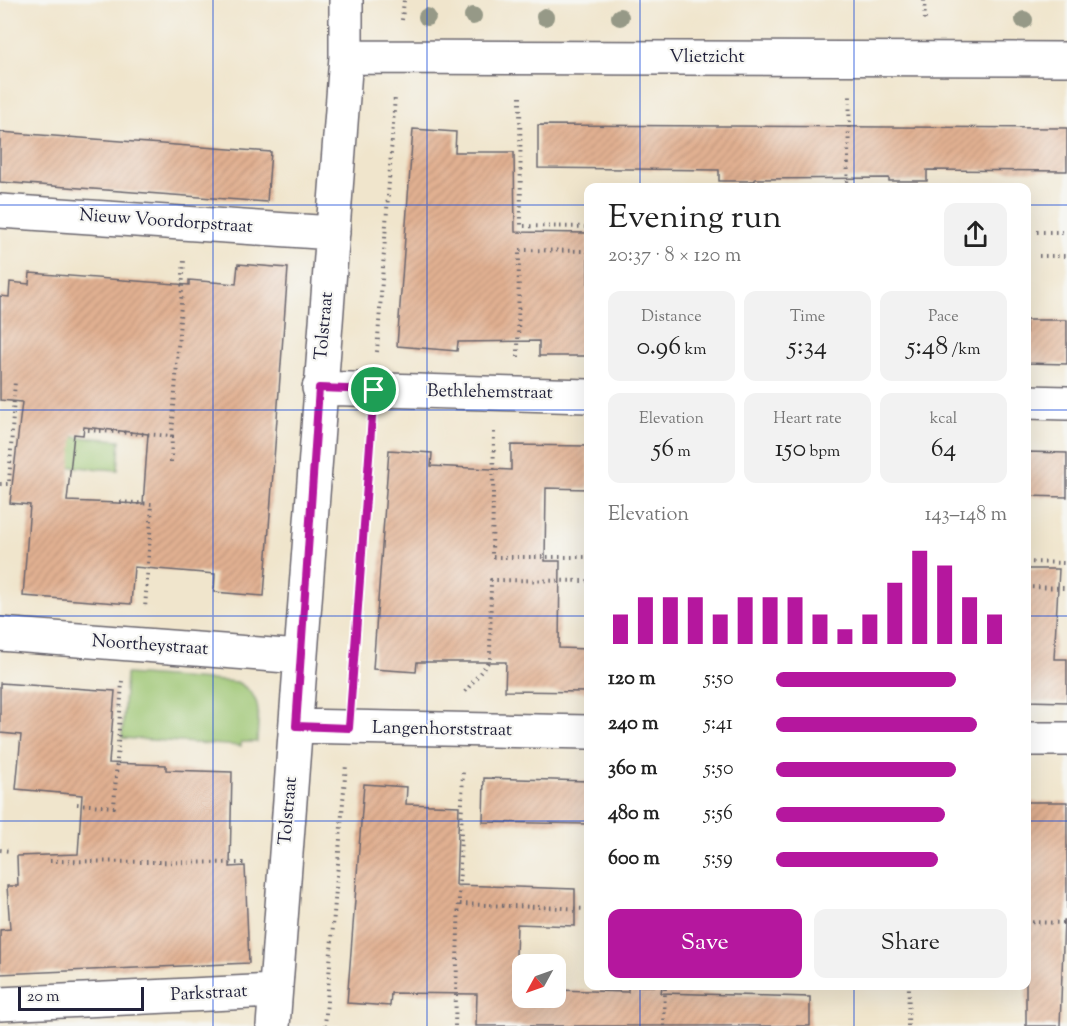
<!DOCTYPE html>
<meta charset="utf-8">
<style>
:root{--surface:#fff;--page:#f2f2f2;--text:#222;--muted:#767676;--accent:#b5179e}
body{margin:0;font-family:"Sorts Mill Goudy",serif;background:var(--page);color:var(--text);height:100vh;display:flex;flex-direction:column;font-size:22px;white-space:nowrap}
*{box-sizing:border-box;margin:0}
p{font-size:20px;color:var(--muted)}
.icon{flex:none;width:33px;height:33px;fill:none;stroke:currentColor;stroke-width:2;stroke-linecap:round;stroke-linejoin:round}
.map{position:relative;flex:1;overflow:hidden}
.side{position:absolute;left:584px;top:183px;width:447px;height:807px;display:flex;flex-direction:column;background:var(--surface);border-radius:12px;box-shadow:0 6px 24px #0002}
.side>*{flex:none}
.needle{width:39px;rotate:230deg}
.buttons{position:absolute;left:512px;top:954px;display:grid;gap:12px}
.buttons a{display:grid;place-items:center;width:54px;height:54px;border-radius:12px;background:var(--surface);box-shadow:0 6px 24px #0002;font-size:30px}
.scale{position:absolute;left:18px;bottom:15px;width:126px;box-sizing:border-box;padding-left:6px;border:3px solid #22223b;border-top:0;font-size:16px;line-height:21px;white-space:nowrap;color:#22223b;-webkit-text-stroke:4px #f6f6f2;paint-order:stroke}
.pin{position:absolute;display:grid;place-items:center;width:51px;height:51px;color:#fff;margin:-26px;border:3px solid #fff;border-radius:50%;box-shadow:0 2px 6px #0007}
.round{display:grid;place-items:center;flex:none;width:63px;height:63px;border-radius:12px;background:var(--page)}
.summary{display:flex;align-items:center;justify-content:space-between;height:102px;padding:0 24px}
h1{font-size:33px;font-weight:600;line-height:45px}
.stats{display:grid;grid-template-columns:repeat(3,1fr);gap:9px;height:102px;padding:6px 24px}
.stats div{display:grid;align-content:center;border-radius:12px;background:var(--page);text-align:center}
.stats b{font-size:26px;font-weight:600}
.stats small{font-size:16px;font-weight:400}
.stats p{font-size:16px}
.chart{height:168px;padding:12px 24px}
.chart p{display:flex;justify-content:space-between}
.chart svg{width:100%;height:108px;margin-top:6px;stroke:var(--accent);stroke-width:6}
.cta{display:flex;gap:12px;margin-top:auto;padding:12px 24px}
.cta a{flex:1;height:69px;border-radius:12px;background:var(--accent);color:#fff;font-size:24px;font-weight:600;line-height:69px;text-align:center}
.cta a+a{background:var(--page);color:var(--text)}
ul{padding:0 24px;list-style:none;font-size:20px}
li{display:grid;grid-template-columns:96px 72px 1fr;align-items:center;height:45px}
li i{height:15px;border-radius:8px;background:var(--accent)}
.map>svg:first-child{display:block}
</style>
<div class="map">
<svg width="1067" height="1026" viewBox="0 0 1067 1026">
<defs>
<pattern id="building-hatch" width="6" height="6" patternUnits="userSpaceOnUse" patternTransform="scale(1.5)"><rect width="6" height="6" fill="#e1b091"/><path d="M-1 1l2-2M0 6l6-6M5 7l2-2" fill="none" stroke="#c1977e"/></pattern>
</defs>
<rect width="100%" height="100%" fill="#f6f6f2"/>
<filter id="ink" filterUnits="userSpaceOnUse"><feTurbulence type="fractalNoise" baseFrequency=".0167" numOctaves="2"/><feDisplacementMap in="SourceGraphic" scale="12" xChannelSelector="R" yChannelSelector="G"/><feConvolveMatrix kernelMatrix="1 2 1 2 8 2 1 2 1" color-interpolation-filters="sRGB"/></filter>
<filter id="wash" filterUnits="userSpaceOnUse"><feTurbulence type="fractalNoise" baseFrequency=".008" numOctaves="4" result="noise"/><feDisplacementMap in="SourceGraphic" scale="24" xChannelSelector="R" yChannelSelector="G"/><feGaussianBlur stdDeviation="1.35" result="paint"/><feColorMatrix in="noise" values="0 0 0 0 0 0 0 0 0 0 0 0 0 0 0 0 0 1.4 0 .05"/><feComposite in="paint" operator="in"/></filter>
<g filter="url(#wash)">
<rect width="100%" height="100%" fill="#f0e5cc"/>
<!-- grass -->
<path fill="#9cc571" stroke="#5f7456" stroke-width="1.5" d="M49,435L120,440L118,470L48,465Z
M126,674L237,682C264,697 258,713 257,742H241V746L122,738Z"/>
<g id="blocks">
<!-- building -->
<path fill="url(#building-hatch)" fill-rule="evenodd" d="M538,125L1067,128V171L927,170V181H889V178L755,179V181H719V170L538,168Z
M413,129L456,132L455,152H514L515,232L588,233V356H539V341L458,342L457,351L397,346Z
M0,132L271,152L267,202L0,182Z
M238,264L288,268L264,596L214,592L215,574L134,567L131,604L23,596L30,505L10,503L22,402L0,400V296L9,297L10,282L29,284L30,273L189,285V280L236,284ZM84,427L148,434L143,504L67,501L74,434L83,435Z
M1026,320H1067V364L1026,363Z
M511,445L588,446V489L546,488L545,561H560L559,648L588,649V692L505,691L506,662H417L416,672L373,669L389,450L432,453L431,466L511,470Z
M1026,452L1067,453V497L1026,496Z
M1026,569H1059L1054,659H1067V702L1026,701Z
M0,683L115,691L109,763L166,765V770L232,772L230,867L245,866L249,963L0,974V930L10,929L7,886H18L17,856L78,854L82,795L16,789L21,735L0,733Z
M484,778L588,781V824L483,822Z
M364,784L407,787L406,804L459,806L456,885L575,889V926L517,924L515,989H522V998H555V990L628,992V986H662L661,993L810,997V1026H476L477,994L391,993L390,1006L347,1003Z
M1026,802H1067V920H1064L1060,1026H1026Z"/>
</g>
</g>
<g filter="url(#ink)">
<use href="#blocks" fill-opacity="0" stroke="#6a666e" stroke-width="1.5"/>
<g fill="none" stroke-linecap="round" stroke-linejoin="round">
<defs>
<path id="minor" d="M346,57L1067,59
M0,211L333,233
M319,388L588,396
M1026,402L1067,403
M0,634L300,657
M296,726L588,732
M1026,739H1067
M0,1004L274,991
M273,1026L346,57V0"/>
</defs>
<!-- minor casing -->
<use href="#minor" stroke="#6a666e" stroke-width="36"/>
<!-- path -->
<path stroke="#6a666e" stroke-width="4" stroke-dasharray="1.5 4.5" stroke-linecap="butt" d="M924,0L925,20
M402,20L404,0
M520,97L521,226L588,227
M847,188L850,95
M1037,232H1067
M1039,256H1067
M377,352L395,96
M518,357L519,250L588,251
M88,430L172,436L184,260
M494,432L492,557H588
M171,462L172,436
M0,484H9L15,380
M120,502L152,504L145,609
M1026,562L1067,563
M1026,587L1067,588
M352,690L371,429
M465,692L490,660L491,580L588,581
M77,804L114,807L122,681
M0,850L11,851
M50,861L248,863
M460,904L588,909
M1026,922L1067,923
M325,1026L346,764
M455,1026L463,769
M664,1026L665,986
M908,1026L909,986"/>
<!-- minor -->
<use href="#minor" stroke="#fff" stroke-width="33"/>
</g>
<!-- trees -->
<g fill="#969987">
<circle cx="473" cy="16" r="9"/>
<circle cx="427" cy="17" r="9"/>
<circle cx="545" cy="17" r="9"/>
<circle cx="620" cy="17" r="9"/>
<circle cx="1024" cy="20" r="9"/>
</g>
</g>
<g fill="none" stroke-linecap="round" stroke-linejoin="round" filter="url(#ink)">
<defs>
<path id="route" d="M319,388L374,390L349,728L296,726Z"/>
</defs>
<!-- route casing -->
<use href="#route" stroke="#fff" stroke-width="12"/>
<!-- route -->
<use href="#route" stroke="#b5179e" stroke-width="8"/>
</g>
<!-- grid -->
<path fill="none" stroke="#1d4ed8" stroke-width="1.5" stroke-opacity="0.55" d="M213,0V1026M427,0V1026M640,0V188M854,0V188M0,205H588M1026,205H1067M0,410H588M1026,410H1067M0,616H588M1026,616H1067M0,821H588M1026,821H1067M640,986V1026M854,986V1026"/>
<g text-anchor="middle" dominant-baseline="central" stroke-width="4.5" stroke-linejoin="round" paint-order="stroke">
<!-- street labels -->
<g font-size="18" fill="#22223b" stroke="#f6f6f2">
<text x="707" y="58">Vlietzicht</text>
<text transform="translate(166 222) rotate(4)">Nieuw Voordorpstraat</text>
<text transform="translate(325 326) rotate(-85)">Tolstraat</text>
<text transform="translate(490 393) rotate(1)">Bethlehemstraat</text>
<text transform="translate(150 646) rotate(4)">Noortheystraat</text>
<text transform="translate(442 730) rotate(1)">Langenhorststraat</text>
<text transform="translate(289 811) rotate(-85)">Tolstraat</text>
<text transform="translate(209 994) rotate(-3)">Parkstraat</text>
</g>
</g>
</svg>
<div class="buttons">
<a><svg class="needle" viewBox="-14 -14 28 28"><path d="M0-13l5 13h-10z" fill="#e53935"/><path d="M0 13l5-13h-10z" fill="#767676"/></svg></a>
</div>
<div class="scale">20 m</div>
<div class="pin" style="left:374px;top:390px;background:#1e9e55"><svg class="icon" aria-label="arrive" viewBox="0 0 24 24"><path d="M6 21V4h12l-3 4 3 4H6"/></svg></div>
<section class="side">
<div class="summary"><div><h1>Evening run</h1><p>20:37 · 8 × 120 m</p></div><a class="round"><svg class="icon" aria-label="share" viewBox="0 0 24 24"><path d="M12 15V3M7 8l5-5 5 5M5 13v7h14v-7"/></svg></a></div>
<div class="stats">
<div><p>Distance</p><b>0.96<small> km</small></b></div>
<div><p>Time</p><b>5:34</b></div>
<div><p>Pace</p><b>5:48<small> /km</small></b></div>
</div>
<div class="stats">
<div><p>Elevation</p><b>56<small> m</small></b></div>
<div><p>Heart rate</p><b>150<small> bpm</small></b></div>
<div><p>kcal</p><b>64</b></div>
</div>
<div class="chart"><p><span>Elevation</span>143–148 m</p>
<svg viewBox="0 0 160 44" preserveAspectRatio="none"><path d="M5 44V32M15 44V25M25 44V25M35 44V25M45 44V32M55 44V25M65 44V25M75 44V25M85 44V32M95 44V38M105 44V32M115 44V19M125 44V6M135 44V12M145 44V25M155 44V32"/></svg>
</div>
<ul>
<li><b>120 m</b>5:50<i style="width:78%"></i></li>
<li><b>240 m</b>5:41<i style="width:87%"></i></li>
<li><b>360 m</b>5:50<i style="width:78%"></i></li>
<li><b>480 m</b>5:56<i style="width:73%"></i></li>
<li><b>600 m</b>5:59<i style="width:70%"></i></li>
</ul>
<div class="cta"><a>Save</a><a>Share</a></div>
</section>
</div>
